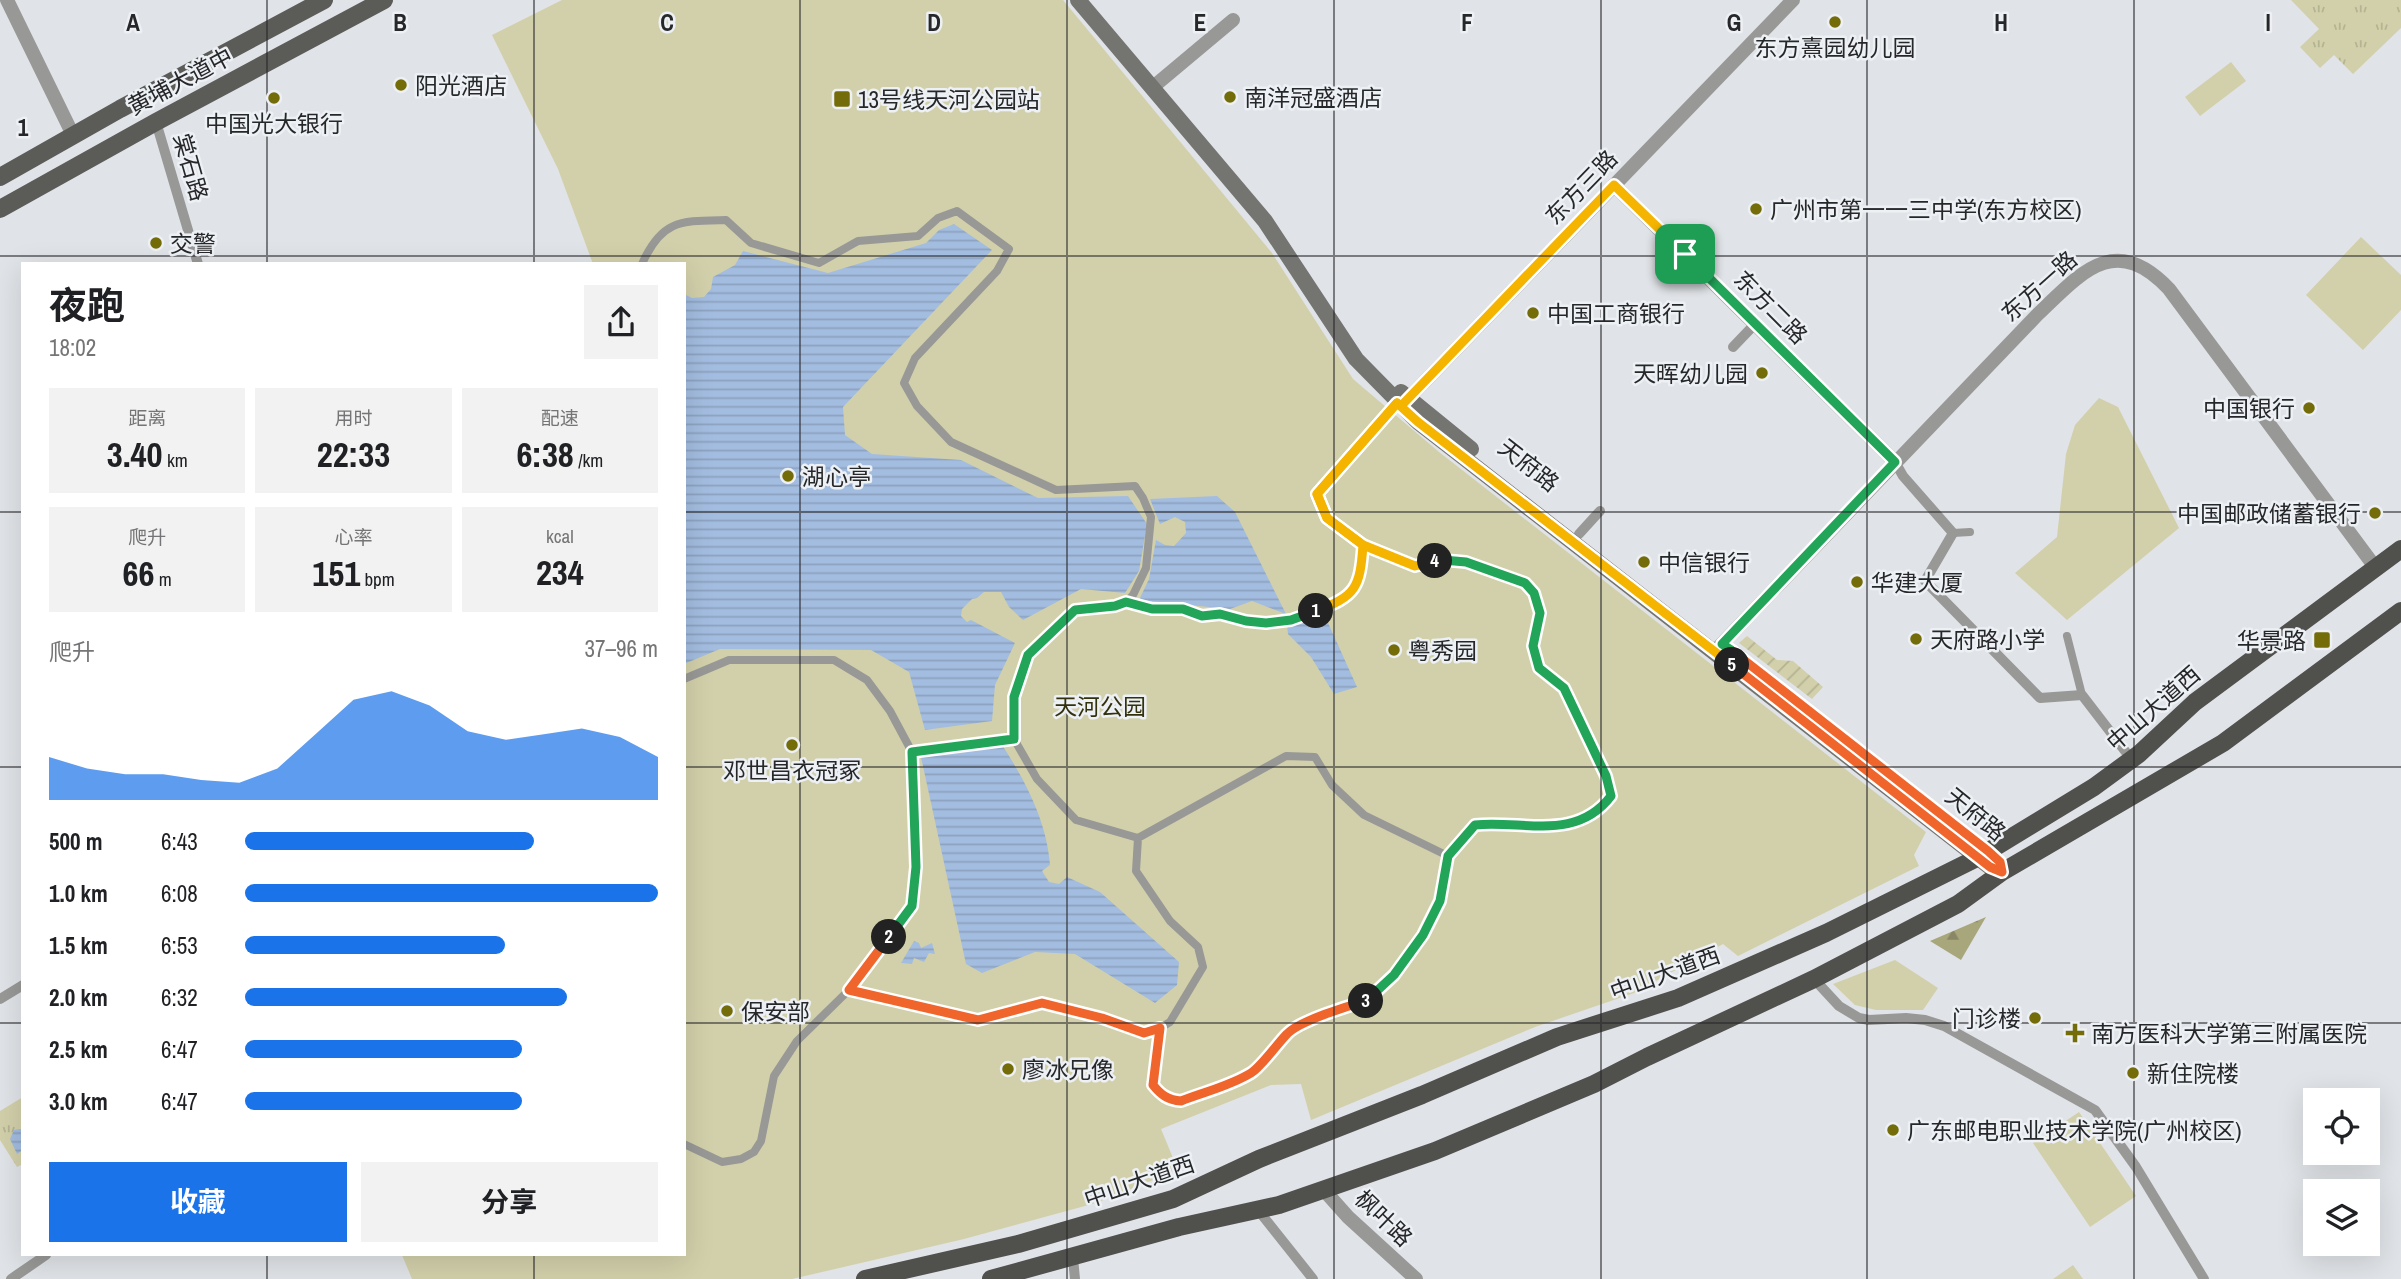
<!DOCTYPE html>
<html lang="zh">
<meta charset="utf-8">
<style>
:root{--surface:#fff;--page:#f2f2f2;--text:#202124;--muted:#757577;--accent:#1a73e8}
body{margin:0;font-family:"Archivo Narrow","Noto Sans SC",sans-serif;background:var(--page);color:var(--text);height:100vh;display:flex;flex-direction:column;font-size:26px;white-space:nowrap}
*{box-sizing:border-box;margin:0}
p{font-size:23px;color:var(--muted)}
.icon{flex:none;width:38px;height:38px;fill:none;stroke:currentColor;stroke-width:2;stroke-linecap:round;stroke-linejoin:round}
.map{position:relative;flex:1;overflow:hidden}
.panel{position:absolute;left:21px;top:262px;width:665px;height:994px;display:flex;flex-direction:column;background:var(--surface);border-radius:0px;box-shadow:0 7px 28px #0002}
.panel>*{flex:none}
.tools{position:absolute;left:2303px;top:1088px;display:grid;gap:14px}
.tools a{display:grid;place-items:center;width:77px;height:77px;border-radius:0px;background:var(--surface);box-shadow:0 7px 28px #0002;font-size:35px}
.pin{position:absolute;display:grid;place-items:center;width:60px;height:60px;color:#fff;margin:-30px;border-radius:14px;box-shadow:0 4px 10px #0006}
.km{position:absolute;width:35px;height:35px;margin:-18px;border-radius:50%;background:#222;color:#fff;font-size:19px;line-height:35px;text-align:center}
.round{display:grid;place-items:center;flex:none;width:74px;height:74px;border-radius:0px;background:var(--page)}
.summary{display:flex;align-items:center;justify-content:space-between;height:119px;padding:0 28px}
h1{font-size:38px;font-weight:700;line-height:52px}
.metrics{display:grid;grid-template-columns:repeat(3,1fr);gap:10px;height:119px;padding:7px 28px}
.metrics div{display:grid;align-content:center;border-radius:0px;background:var(--page);text-align:center}
.metrics b{font-size:35px;font-weight:700}
.metrics small{font-size:19px;font-weight:400}
.metrics p{font-size:19px}
.chart{height:196px;padding:14px 28px}
.chart p{display:flex;justify-content:space-between}
.chart svg{width:100%;height:126px;margin-top:7px;fill:var(--accent);opacity:.7}
.primary-button{display:flex;gap:14px;margin-top:auto;padding:14px 28px}
.primary-button a{flex:1;height:80px;border-radius:0px;background:var(--accent);color:#fff;font-size:28px;font-weight:700;line-height:80px;text-align:center}
.primary-button a+a{background:var(--page);color:var(--text)}
ul{padding:0 28px;list-style:none;font-size:23px}
li{display:grid;grid-template-columns:112px 84px 1fr;align-items:center;height:52px}
li i{height:18px;border-radius:9px;background:var(--accent)}
.map>svg:first-child{display:block}
</style>
<div class="map">
<svg width="2401" height="1279" viewBox="0 0 2401 1279">
<defs>
<pattern id="grass-tufts" width="24" height="20" patternUnits="userSpaceOnUse" patternTransform="scale(1.75)"><rect width="24" height="20" fill="#d2d0aa"/><path d="M3 7l-1-3M5 7V3M7 7l1-3M15 17l-1-3M17 17v-4M19 17l1-3" fill="none" stroke="#b4b392"/></pattern>
<pattern id="forest-firs" width="22" height="20" patternUnits="userSpaceOnUse" patternTransform="scale(1.75)"><rect width="22" height="20" fill="#a8a67b"/><path d="M5 1l3.5 6h-7zM16 11l3.5 6h-7z" fill="#898765"/></pattern>
<pattern id="garden-furrows" width="10" height="10" patternUnits="userSpaceOnUse" patternTransform="scale(1.75)"><rect width="10" height="10" fill="#d2d0aa"/><path d="M-1 1l2-2M0 10L10 0M9 11l2-2" fill="none" stroke="#b4b392"/></pattern>
<pattern id="water-rules" width="6" height="5" patternUnits="userSpaceOnUse" patternTransform="scale(1.75)"><rect width="6" height="5" fill="#a3bde0"/><path d="M0 2.5h6" fill="none" stroke="#8ca2c0"/></pattern>
</defs>
<rect width="100%" height="100%" fill="#e0e3e7"/>
<!-- grass -->
<path fill="url(#grass-tufts)" d="M2291,0H2401V28L2353,74L2334,55L2320,68L2300,47L2319,29Z
M23,1097V1164L17,1167L0,1140V1111Z"/>
<!-- forest -->
<path fill="url(#forest-firs)" d="M1986,917L1961,960L1930,941Z"/>
<!-- park -->
<path fill="#d2d0aa" d="M562,0H1063L1272,253L1353,379L1439,452L1926,832L1914,855L1919,866L1738,956L1723,944L1634,993L1535,1027L1311,1120L1301,1084L1271,1085L1161,1129L1178,1170L1096,1203L964,1239L792,1279H412L402,1255H684V264H593L558,169L492,35Z
M2231,62L2246,81L2200,116L2185,97Z
M2361,237L2401,275V310L2363,350L2306,295Z
M2099,398L2118,407L2179,528L2067,620L2015,573L2057,537L2066,454L2075,425Z
M1895,960L1938,988L1923,1010H1876L1855,1005L1833,984Z
M2079,1112L2136,1196L2090,1227L2033,1143Z
M2073,1265L2083,1279H2053Z"/>
<!-- garden -->
<path fill="url(#garden-furrows)" d="M1747,636L1777,660L1793,661L1823,687L1812,699L1739,643Z"/>
<!-- water -->
<path fill="url(#water-rules)" d="M954,224L992,250L843,407L845,435L872,454L961,460L1038,498L1128,496L1147,524L1139,571L1125,593L1081,589L1023,620L1009,607L1001,592H984L977,598L972,599L962,609L961,616L967,622L971,620L1015,643L995,685L992,721L925,730L909,672L871,650L720,649L684,664V294L692,298L704,297L711,289L713,277L735,265L743,251L828,273L926,243L939,230Z
M1217,496L1235,512L1286,614L1252,601L1230,609L1139,600L1149,579L1156,540L1165,545L1174,546L1186,533L1185,522L1175,517L1160,524L1150,499Z
M1324,614L1357,687L1334,694L1311,657L1288,634L1287,625Z
M1002,745C1025,780 1047,822 1050,865L1042,871L1049,882L1059,884L1067,877L1100,892L1179,962L1177,985L1155,1003L1075,954L1035,952L982,973L966,964L921,757Z
M914,941L919,943L921,948L932,943L935,954L929,953L924,962L914,958L912,964L901,963Z
M19,1129H23V1150L17,1154L10,1139L14,1130Z"/>
<g fill="none" stroke-linecap="round" stroke-linejoin="round">
<!-- pedestrian -->
<path stroke="#989896" stroke-width="8" d="M642,264C662,219 681,221 726,220L751,243L819,263L858,241L918,236L938,218L957,211L1009,249L997,271L915,358L904,383L917,406L951,442L1056,490L1135,486L1143,498L1151,517L1146,568L1133,595L1126,602L1114,606L1075,610L1028,655L1014,697V739L1037,779L1076,820L1138,838L1286,756L1315,757L1332,785L1364,815L1448,856
M1953,533L1970,532
M1126,602L1152,609H1183L1202,616L1220,614L1246,621L1266,623L1291,620L1341,601L1356,588L1362,569L1363,545
M2067,636L2082,695
M684,679L729,660H834L867,680L890,711L912,752L916,867L912,906L849,990L797,1041L774,1076L761,1141L754,1152L741,1159L722,1162L684,1144
M912,752L1014,739
M1138,838L1136,871L1170,921L1198,947L1203,967L1170,1022L1160,1028
M849,990L978,1020L1042,1003L1102,1018L1144,1033L1160,1028L1153,1085C1161,1095 1168,1100 1181,1101L1254,1072L1263,1060L1279,1045L1288,1032L1339,1008L1365,1001L1382,988L1423,935L1440,901L1448,856L1475,825C1523,820 1576,843 1611,796L1606,776L1564,688L1539,668L1533,646L1540,613L1533,593L1525,583L1466,562L1443,560L1415,566L1363,545L1327,518L1317,494L1397,403"/>
<!-- minor -->
<path stroke="#989896" stroke-width="10" d="M156,122L198,264
M1733,347L1755,324
M1895,462L1903,476L1953,533L1925,581L2040,698L2082,695L2132,760
M1579,534L1600,511
M1814,979L1839,1006L1859,1018L1869,1020L1906,1018L1925,1020L1944,1026L2095,1110L2136,1167L2204,1279
M0,999L23,985
M1258,1210L1313,1279
M1073,1258L1075,1279
M11,1279L46,1255"/>
<!-- tertiary -->
<path stroke="#989896" stroke-width="14" d="M7,0L73,135
M1153,87L1233,20
M1614,185L1895,462
M1402,405L1793,0
M1715,651L2038,314C2082,272 2115,232 2169,289L2375,567
M1323,1189L1348,1217L1416,1279"/>
<!-- secondary -->
<path stroke="#747471" stroke-width="16" d="M1078,0L1265,221L1356,359L1418,422L1990,867L2002,872
M1401,392L1471,449"/>
<!-- primary -->
<path stroke="#5b5b58" stroke-width="18" d="M0,177L120,109L324,0
M0,209L156,122L384,0"/>
<!-- trunk -->
<path stroke="#50504d" stroke-width="18" d="M865,1279L1018,1244L1173,1199L1259,1159L1422,1095L1557,1037L1678,998L1826,933L1979,857L2094,787L2139,754L2195,702L2401,549
M991,1279L1179,1227L1279,1205L1435,1151L1594,1084L1647,1057L1814,979L1958,904L2002,872L2223,743L2401,611"/>
</g>
<g fill="none" stroke-linecap="round" stroke-linejoin="round">
<defs>
<path id="split-1" d="M1316,611C1356,596 1360,588 1363,545L1327,518L1317,494L1397,403L1401,406L1614,185L1685,254"/>
<path id="split-2" d="M889,937L912,906L916,867L912,752L1014,739V697L1028,655L1075,610L1115,606L1126,602L1152,609H1183L1202,616L1220,614L1246,621L1266,623L1291,620L1316,611"/>
<path id="split-3" d="M889,937L849,990L978,1020L1042,1003L1102,1018L1144,1033L1160,1028L1153,1085C1161,1095 1168,1100 1181,1101C1204,1092 1230,1086 1251,1073C1261,1067 1278,1043 1287,1034C1299,1021 1348,1006 1366,1001"/>
<path id="split-4" d="M1366,1001L1394,975L1423,935L1440,901L1448,856L1475,825C1523,820 1576,842 1611,796L1606,776L1564,688L1539,668L1533,646L1540,613L1534,593L1525,583L1466,562L1443,560L1435,561"/>
<path id="split-5" d="M1435,561L1415,566L1363,545L1327,518L1317,494L1397,403L1418,422L1732,665"/>
<path id="split-6" d="M1731,650L1988,851L2000,862L2002,872L1990,867L1732,665"/>
<path id="split-7" d="M1685,254L1895,462L1722,644L1731,650"/>
</defs>
<!-- split-1 casing -->
<use href="#split-1" stroke="#fff" stroke-width="14"/>
<!-- split-2 casing -->
<use href="#split-2" stroke="#fff" stroke-width="14"/>
<!-- split-3 casing -->
<use href="#split-3" stroke="#fff" stroke-width="14"/>
<!-- split-4 casing -->
<use href="#split-4" stroke="#fff" stroke-width="14"/>
<!-- split-5 casing -->
<use href="#split-5" stroke="#fff" stroke-width="14"/>
<!-- split-6 casing -->
<use href="#split-6" stroke="#fff" stroke-width="14"/>
<!-- split-7 casing -->
<use href="#split-7" stroke="#fff" stroke-width="14"/>
<!-- split-1 -->
<use href="#split-1" stroke="#f5b400" stroke-width="9"/>
<!-- split-2 -->
<use href="#split-2" stroke="#22a559" stroke-width="9"/>
<!-- split-3 -->
<use href="#split-3" stroke="#f0652b" stroke-width="9"/>
<!-- split-4 -->
<use href="#split-4" stroke="#22a559" stroke-width="9"/>
<!-- split-5 -->
<use href="#split-5" stroke="#f5b400" stroke-width="9"/>
<!-- split-6 -->
<use href="#split-6" stroke="#f0652b" stroke-width="9"/>
<!-- split-7 -->
<use href="#split-7" stroke="#22a559" stroke-width="9"/>
</g>
<!-- grid -->
<path fill="none" stroke="#262729" stroke-width="2" stroke-opacity="0.55" d="M267,0V264M534,0V264M800,0V1279M1067,0V1279M1334,0V1279M1601,0V1279M1867,0V1279M2134,0V1279M0,256H2401M0,512H23M684,512H2401M0,767H23M684,767H2401M0,1023H23M684,1023H2401M267,1255V1279M534,1255V1279"/>
<!-- markers -->
<g fill="#736c08" stroke="#edf0f4" stroke-width="2.5">
<circle cx="1835" cy="22" r="7"/>
<circle cx="401" cy="85" r="7"/>
<circle cx="1230" cy="97" r="7"/>
<circle cx="274" cy="98" r="7"/>
<rect x="833" y="90" width="18" height="18" rx="3.5"/>
<circle cx="1756" cy="209" r="7"/>
<circle cx="156" cy="243" r="7"/>
<circle cx="1533" cy="313" r="7"/>
<circle cx="1762" cy="373" r="7"/>
<circle cx="2309" cy="408" r="7"/>
<circle cx="788" cy="476" r="7"/>
<circle cx="2375" cy="513" r="7"/>
<circle cx="1644" cy="562" r="7"/>
<circle cx="1857" cy="582" r="7"/>
<circle cx="1916" cy="639" r="7"/>
<rect x="2313" y="631" width="18" height="18" rx="3.5"/>
<circle cx="1394" cy="650" r="7"/>
<circle cx="792" cy="745" r="7"/>
<circle cx="727" cy="1011" r="7"/>
<circle cx="2035" cy="1018" r="7"/>
<path d="M2071.5 1022.5h7v7h7v7h-7v7h-7v-7h-7v-7h7z"/>
<circle cx="1008" cy="1069" r="7"/>
<circle cx="2133" cy="1073" r="7"/>
<circle cx="1893" cy="1130" r="7"/>
</g>
<g text-anchor="middle" dominant-baseline="central" stroke-width="5" stroke-linejoin="round" paint-order="stroke">
<!-- poi labels -->
<g font-size="23" fill="#262729" stroke="#edf0f4" text-anchor="start">
<text x="1835" y="47" text-anchor="middle">东方熹园幼儿园</text>
<text x="415" y="85">阳光酒店</text>
<text x="1244" y="97">南洋冠盛酒店</text>
<text x="858" y="99">13号线天河公园站</text>
<text x="274" y="123" text-anchor="middle">中国光大银行</text>
<text x="1770" y="209">广州市第一一三中学(东方校区)</text>
<text x="170" y="243">交警</text>
<text x="1547" y="313">中国工商银行</text>
<text x="1748" y="373" text-anchor="end">天晖幼儿园</text>
<text x="2295" y="408" text-anchor="end">中国银行</text>
<text x="802" y="476">湖心亭</text>
<text x="2361" y="513" text-anchor="end">中国邮政储蓄银行</text>
<text x="1658" y="562">中信银行</text>
<text x="1871" y="582">华建大厦</text>
<text x="1930" y="639">天府路小学</text>
<text x="2306" y="640" text-anchor="end">华景路</text>
<text x="1408" y="650">粤秀园</text>
<text x="792" y="770" text-anchor="middle">邓世昌衣冠冢</text>
<text x="741" y="1011">保安部</text>
<text x="2021" y="1018" text-anchor="end">门诊楼</text>
<text x="2091" y="1033">南方医科大学第三附属医院</text>
<text x="1022" y="1069">廖冰兄像</text>
<text x="2147" y="1073">新住院楼</text>
<text x="1907" y="1130">广东邮电职业技术学院(广州校区)</text>
</g>
<!-- street labels -->
<g font-size="23" fill="#262729" stroke="#edf0f4">
<text transform="translate(180 81) rotate(-28)">黄埔大道中</text>
<text transform="translate(191 167) rotate(74)">棠石路</text>
<text transform="translate(1581 187) rotate(-46)">东方三路</text>
<text transform="translate(2039 286) rotate(-42)">东方一路</text>
<text transform="translate(1771 307) rotate(45)">东方二路</text>
<text transform="translate(1529 465) rotate(38)">天府路</text>
<text transform="translate(2153 708) rotate(-41)">中山大道西</text>
<text transform="translate(1976 814) rotate(39)">天府路</text>
<text transform="translate(1665 973) rotate(-20)">中山大道西</text>
<text transform="translate(1139 1181) rotate(-19)">中山大道西</text>
<text transform="translate(1384 1218) rotate(44)">枫叶路</text>
</g>
<!-- park labels -->
<g font-size="23" fill="#33310d" stroke="#edf0f4">
<text x="1100" y="706">天河公园</text>
</g>
</g>
<g font-size="23" text-anchor="middle" font-weight="bold" fill="#262729" stroke="#edf0f4" stroke-width="5" stroke-linejoin="round" paint-order="stroke">
<text x="133" y="31">A</text>
<text x="400" y="31">B</text>
<text x="667" y="31">C</text>
<text x="934" y="31">D</text>
<text x="1200" y="31">E</text>
<text x="1467" y="31">F</text>
<text x="1734" y="31">G</text>
<text x="2001" y="31">H</text>
<text x="2268" y="31">I</text>
<text x="23" y="136">1</text>
</g>
</svg>
<div class="tools">
<a><svg class="icon" aria-label="locate" viewBox="0 0 24 24"><circle cx="12" cy="12" r="6"/><path d="M12 2v4M12 18v4M2 12h4M18 12h4"/></svg></a>
<a><svg class="icon" aria-label="layers" viewBox="0 0 24 24"><path d="M12 4l9 5-9 5-9-5zM3 14l9 5 9-5"/></svg></a>
</div>
<div class="pin" style="left:1685px;top:254px;background:#1e9e55"><svg class="icon" aria-label="arrive" viewBox="0 0 24 24"><path d="M6 21V4h12l-3 4 3 4H6"/></svg></div>
<b class="km" style="left:1316px;top:611px">1</b>
<b class="km" style="left:889px;top:937px">2</b>
<b class="km" style="left:1366px;top:1001px">3</b>
<b class="km" style="left:1435px;top:561px">4</b>
<b class="km" style="left:1732px;top:665px">5</b>
<section class="panel">
<div class="summary"><div><h1>夜跑</h1><p>18:02</p></div><a class="round"><svg class="icon" aria-label="share" viewBox="0 0 24 24"><path d="M12 15V3M7 8l5-5 5 5M5 13v7h14v-7"/></svg></a></div>
<div class="metrics">
<div><p>距离</p><b>3.40<small> km</small></b></div>
<div><p>用时</p><b>22:33</b></div>
<div><p>配速</p><b>6:38<small> /km</small></b></div>
</div>
<div class="metrics">
<div><p>爬升</p><b>66<small> m</small></b></div>
<div><p>心率</p><b>151<small> bpm</small></b></div>
<div><p>kcal</p><b>234</b></div>
</div>
<div class="chart"><p><span>爬升</span>37–96 m</p>
<svg viewBox="0 0 160 44" preserveAspectRatio="none"><path d="M0 44V29L10 33L20 35L30 35L40 37L50 38L60 33L70 21L80 9L90 6L100 11L110 20L120 23L130 21L140 19L150 22L160 29V44z"/></svg>
</div>
<ul>
<li><b>500 m</b>6:43<i style="width:70%"></i></li>
<li><b>1.0 km</b>6:08<i style="width:100%"></i></li>
<li><b>1.5 km</b>6:53<i style="width:63%"></i></li>
<li><b>2.0 km</b>6:32<i style="width:78%"></i></li>
<li><b>2.5 km</b>6:47<i style="width:67%"></i></li>
<li><b>3.0 km</b>6:47<i style="width:67%"></i></li>
</ul>
<div class="primary-button"><a>收藏</a><a>分享</a></div>
</section>
</div>
